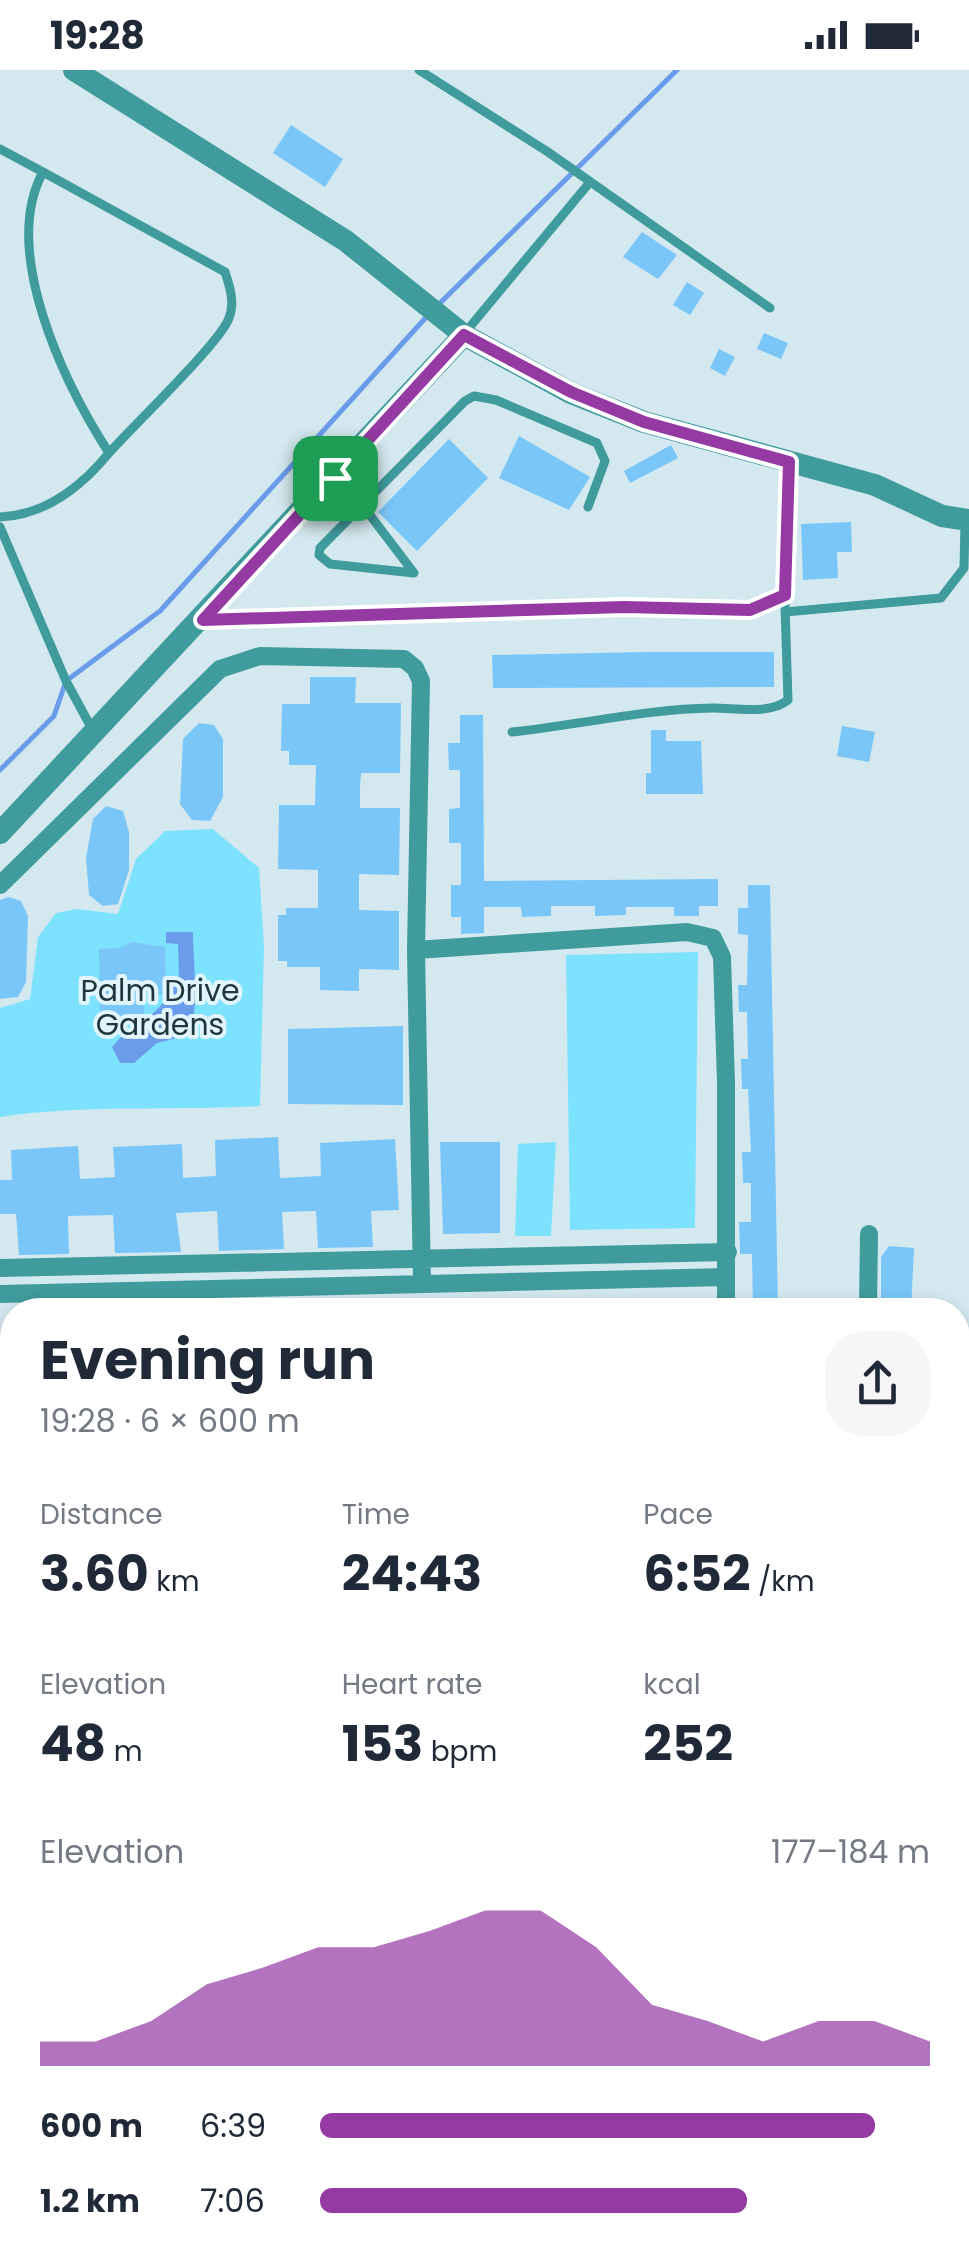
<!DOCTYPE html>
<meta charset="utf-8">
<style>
:root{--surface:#fff;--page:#f6f6f7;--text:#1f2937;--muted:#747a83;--accent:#9539a3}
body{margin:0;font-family:Poppins,sans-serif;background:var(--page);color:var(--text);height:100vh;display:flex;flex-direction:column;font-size:38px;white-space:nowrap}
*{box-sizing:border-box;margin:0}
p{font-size:32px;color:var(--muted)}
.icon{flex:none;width:55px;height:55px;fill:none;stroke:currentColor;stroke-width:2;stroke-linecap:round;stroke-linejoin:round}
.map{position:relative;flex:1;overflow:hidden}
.sheet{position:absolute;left:0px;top:1228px;width:970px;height:962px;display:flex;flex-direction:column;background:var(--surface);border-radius:40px 40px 0 0;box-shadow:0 5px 15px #0003}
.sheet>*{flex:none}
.pin{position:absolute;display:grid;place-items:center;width:85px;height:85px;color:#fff;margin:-42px;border-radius:20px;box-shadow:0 5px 15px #0006}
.round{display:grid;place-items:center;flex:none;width:105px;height:105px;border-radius:40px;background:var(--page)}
.head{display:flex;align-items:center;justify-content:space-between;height:170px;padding:0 40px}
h1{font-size:55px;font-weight:700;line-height:75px}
.figures{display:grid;grid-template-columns:repeat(3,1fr);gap:15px;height:170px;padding:10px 40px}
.figures div{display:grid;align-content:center}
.figures b{font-size:50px;font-weight:700}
.figures small{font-size:28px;font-weight:400}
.figures p{font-size:28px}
.chart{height:280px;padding:20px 40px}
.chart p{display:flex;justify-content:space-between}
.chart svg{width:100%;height:180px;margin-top:10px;fill:var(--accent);opacity:.7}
ul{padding:0 40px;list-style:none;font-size:32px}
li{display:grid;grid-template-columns:160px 120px 1fr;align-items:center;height:75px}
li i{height:25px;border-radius:12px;background:var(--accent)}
.status{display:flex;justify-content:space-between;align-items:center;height:70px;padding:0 50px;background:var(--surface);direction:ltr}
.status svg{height:28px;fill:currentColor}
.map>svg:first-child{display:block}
</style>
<div class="status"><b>19:28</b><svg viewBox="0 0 49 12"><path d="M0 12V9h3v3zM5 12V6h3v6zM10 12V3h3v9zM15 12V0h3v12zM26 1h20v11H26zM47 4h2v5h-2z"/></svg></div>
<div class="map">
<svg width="969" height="2189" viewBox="0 0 969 2189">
<rect width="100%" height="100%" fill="#d3e9ef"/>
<!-- built -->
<path fill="#c1dee7" d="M0,1294H12V1631L8,1620H0Z"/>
<!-- green -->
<path fill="#7de2fd" d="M213,759L259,798L264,876L260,1036C173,1041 86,1034 0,1047V938L30,929L38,867L56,843L77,839L118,844L136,789L165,761Z
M698,882L695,1158L570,1160L566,885Z
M556,1072L551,1166H515L518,1074Z"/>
<!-- water -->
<path fill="#6a9ceb" d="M166,862H193C193,895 200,936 189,965L157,973L134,993H120L112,977L122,966L134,967C146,939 167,945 170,910H179L178,874L166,873Z"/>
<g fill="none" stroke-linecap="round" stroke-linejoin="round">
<!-- stream -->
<path stroke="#6a9ceb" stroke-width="5" d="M437,236L677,0
M0,700L54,646L66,611L160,541L429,244
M82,2178L86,2189"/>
</g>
<!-- building -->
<path fill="#7ac6f8" d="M291,55L343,89L325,117L273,83Z
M642,162L677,185L658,209L623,187Z
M687,212L704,223L690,245L673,235Z
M764,263L788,273L781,289L757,279Z
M719,279L735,287L725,306L710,298Z
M519,366L590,407L569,440L499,408Z
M449,369L488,408L417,481L378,442Z
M671,375L678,388L630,413L624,401Z
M851,452L852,482H837L838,508L803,510L801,454Z
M646,582H774V617L493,618L492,585Z
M310,607H356L355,633H401L400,703H361L360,718V738H400L399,805L359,804V840L399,841V900L359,899V921L320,920V897H287V891H278V845H286V838H318V800L278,799L279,735H315L316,695H289V681H281L282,634H310Z
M460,645H483L484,811L718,809V836H699V846H674V837H626V845L595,846V836H551V846L522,847L521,837H484V863L461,864V847H451V815H461V773H449V739L460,738V700H449L448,673H460Z
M199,653L214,655L223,669V727L210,751L192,750L180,734L183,669Z
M842,656L875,662L869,692L837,686Z
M651,660H666V671H701L703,724H646V703H651Z
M106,736L123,741L129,762V800L118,834L103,836L89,825L86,788L93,749Z
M748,815H770L778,1240H753L752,1184H740V1178L739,1152H751V1113H743L742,1082H751L748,1019H742L741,989H748L747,942H739L738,915H747L748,865L738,864V838H748Z
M9,827L21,831L28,846L26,912L18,927L0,929V830Z
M132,872L165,877L166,924H144V946L100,947L99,879L119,878Z
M403,956V1035L288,1034V959Z
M278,1067L280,1108L321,1106L320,1073L395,1069L399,1140L371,1141L373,1177L318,1178L316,1141L282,1142L284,1179L219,1181L217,1141L176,1143L181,1182L115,1183L113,1145L68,1146L69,1184L19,1185L16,1144H0V1110H12L11,1080L78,1076L80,1109L115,1107L113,1077L182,1074L183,1108L216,1106L215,1070Z
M440,1072H500V1163L443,1164Z
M889,1176L914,1178L911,1240L881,1239V1187Z
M8,1387L12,1518L0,1519V1388Z"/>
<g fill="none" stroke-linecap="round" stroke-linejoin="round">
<!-- service -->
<path stroke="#409b9c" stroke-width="9" d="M419,0L548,82L770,238
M0,79L43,102C0,181 64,313 109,383C82,416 45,445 0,447
M43,102L225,202C230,217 235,233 229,248C221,272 131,358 109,383
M464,264L590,112
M335,409L363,436L414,503L330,494L319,485L320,478L465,331L474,326L496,330L597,373L605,391L588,437
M0,457L66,611L92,659
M785,542L941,528L964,498L965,451
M206,550L624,537L750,540L785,525
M512,662C579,655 645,639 713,638C735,638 770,645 788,630L784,504L789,394
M0,1308L12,1307
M0,1606L12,1604
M0,1649L12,1648
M0,1708L12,1738
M0,1765H12
M0,1874L12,1868
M0,2099L12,2093"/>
<!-- minor -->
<path stroke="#409b9c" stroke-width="18" d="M0,815L220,599L260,586L404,589L415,598L421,611L416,880L422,1213
M416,880L687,862L713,868L722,887L726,1013V1240
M0,1198L728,1182
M0,1224L726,1207
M868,1240L869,1164
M958,2010L969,2008
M356,2189V2178"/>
<!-- tertiary -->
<path stroke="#409b9c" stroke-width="22" d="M74,0L346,171L464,265L571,323L644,352L875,415L942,446L969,450
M0,763L464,265"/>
</g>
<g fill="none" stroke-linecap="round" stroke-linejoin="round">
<defs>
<path id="route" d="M464,265L571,322L644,352L789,392L785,525L750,540L624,537L203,550Z"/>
</defs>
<!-- route casing -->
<use href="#route" stroke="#fff" stroke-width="20"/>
<!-- route -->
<use href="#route" stroke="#9539a3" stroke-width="12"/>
</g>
<g text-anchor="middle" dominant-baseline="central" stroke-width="8" stroke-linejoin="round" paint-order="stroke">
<!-- park labels -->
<g font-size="30" fill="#1e363c" stroke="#e1f6fc">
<text x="160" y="920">Palm Drive<tspan x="160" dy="34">Gardens</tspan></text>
</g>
</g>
</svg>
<div class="pin" style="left:335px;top:408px;background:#1e9e55"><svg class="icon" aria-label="arrive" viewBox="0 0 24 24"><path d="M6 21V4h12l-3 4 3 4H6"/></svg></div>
<section class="sheet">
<div class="head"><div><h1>Evening run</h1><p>19:28 · 6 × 600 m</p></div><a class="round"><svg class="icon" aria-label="share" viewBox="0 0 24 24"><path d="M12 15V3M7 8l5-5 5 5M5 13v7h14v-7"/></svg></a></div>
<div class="figures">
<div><p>Distance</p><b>3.60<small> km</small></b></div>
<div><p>Time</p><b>24:43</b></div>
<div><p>Pace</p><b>6:52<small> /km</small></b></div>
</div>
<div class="figures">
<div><p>Elevation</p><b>48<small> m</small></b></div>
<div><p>Heart rate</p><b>153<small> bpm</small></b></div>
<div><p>kcal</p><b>252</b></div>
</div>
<div class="chart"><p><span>Elevation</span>177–184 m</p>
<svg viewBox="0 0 160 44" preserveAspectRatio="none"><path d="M0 44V38L10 38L20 33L30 24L40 20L50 15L60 15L70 11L80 6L90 6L100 15L110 29L120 33L130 38L140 33L150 33L160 38V44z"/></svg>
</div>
<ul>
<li><b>600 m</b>6:39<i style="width:91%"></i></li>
<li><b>1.2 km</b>7:06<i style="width:70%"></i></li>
</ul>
</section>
</div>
